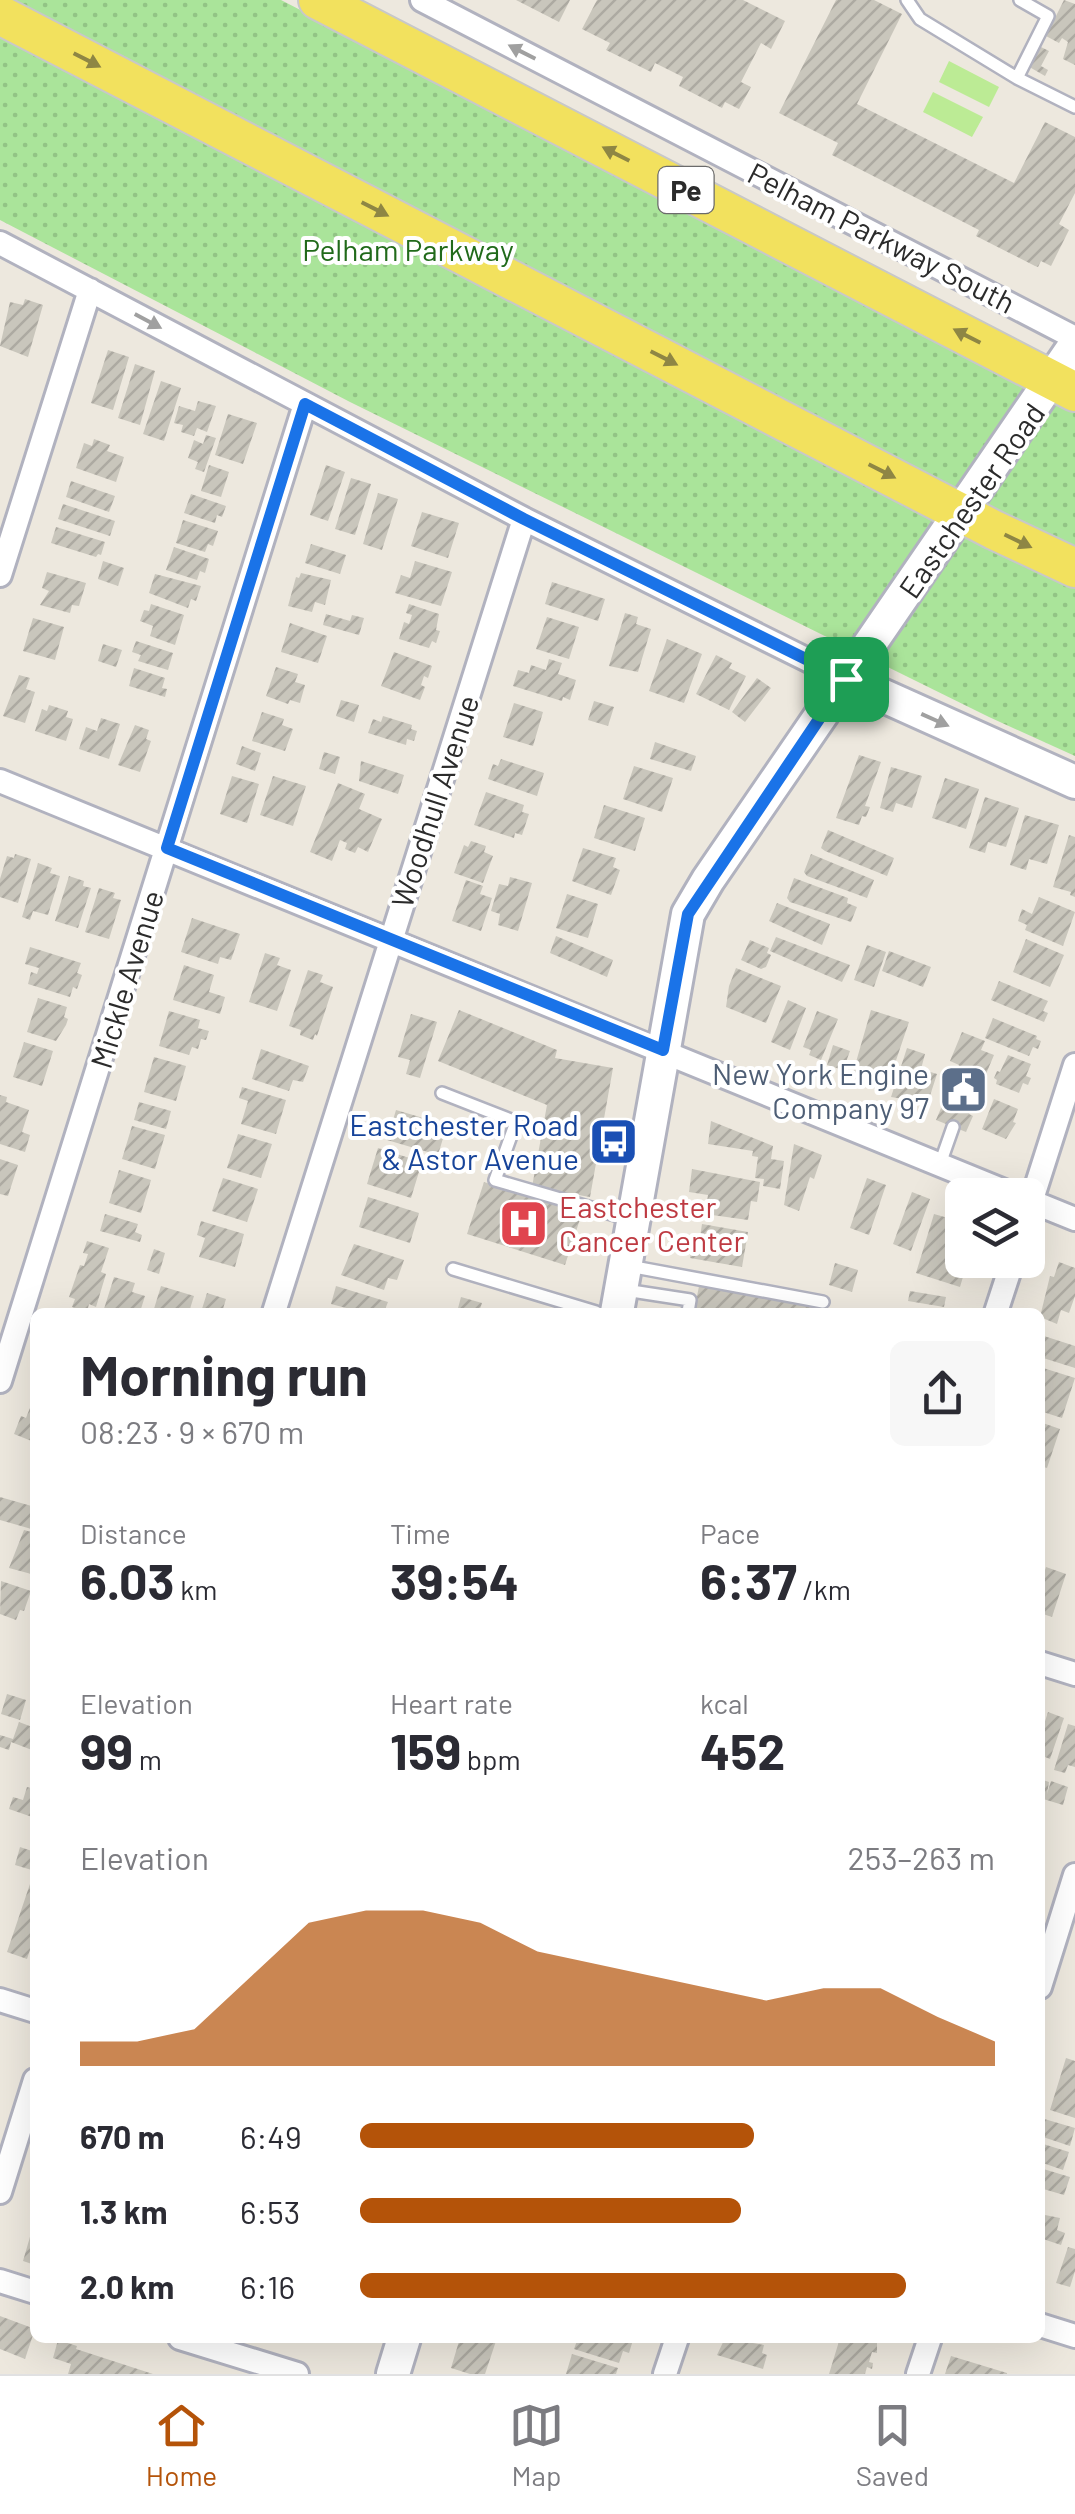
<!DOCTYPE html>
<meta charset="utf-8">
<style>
:root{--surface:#fff;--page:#f7f7f7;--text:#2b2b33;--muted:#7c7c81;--line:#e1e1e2;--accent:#b45309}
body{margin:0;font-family:Barlow,sans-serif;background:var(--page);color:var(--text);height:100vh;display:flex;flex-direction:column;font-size:38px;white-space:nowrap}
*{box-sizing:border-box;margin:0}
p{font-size:32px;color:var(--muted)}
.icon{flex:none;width:55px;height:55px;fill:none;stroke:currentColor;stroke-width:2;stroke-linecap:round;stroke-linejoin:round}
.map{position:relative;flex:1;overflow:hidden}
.side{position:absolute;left:30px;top:1308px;width:1015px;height:1035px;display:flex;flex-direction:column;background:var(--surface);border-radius:15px;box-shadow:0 10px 40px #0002}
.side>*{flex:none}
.controls{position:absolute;left:945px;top:1178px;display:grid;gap:20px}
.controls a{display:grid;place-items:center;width:100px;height:100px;border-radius:15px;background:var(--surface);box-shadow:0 10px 40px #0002;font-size:50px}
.pin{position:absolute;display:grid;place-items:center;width:85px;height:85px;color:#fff;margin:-42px;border-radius:20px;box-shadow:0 5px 15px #0006}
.round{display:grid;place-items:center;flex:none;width:105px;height:105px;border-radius:15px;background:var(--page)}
.head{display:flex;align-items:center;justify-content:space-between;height:170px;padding:0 50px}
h1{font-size:55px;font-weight:700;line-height:75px}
.stats{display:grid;grid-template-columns:repeat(3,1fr);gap:15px;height:170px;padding:10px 50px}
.stats div{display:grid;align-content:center}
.stats b{font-size:50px;font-weight:700}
.stats small{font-size:28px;font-weight:400}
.stats p{font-size:28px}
.chart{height:280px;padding:20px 50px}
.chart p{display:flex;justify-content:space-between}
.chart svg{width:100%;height:180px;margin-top:10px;fill:var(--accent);opacity:.7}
ul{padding:0 50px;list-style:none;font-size:32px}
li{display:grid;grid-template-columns:160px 120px 1fr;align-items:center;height:75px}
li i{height:25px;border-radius:12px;background:var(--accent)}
.menu{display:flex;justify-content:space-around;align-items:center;height:140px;border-top:2px solid var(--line);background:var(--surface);font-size:28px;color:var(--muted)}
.menu a{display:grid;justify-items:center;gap:5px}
.menu .current{color:var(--accent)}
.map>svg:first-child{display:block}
</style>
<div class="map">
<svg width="1075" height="2374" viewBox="0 0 1075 2374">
<defs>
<pattern id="park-dots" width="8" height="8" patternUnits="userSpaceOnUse" patternTransform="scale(2.5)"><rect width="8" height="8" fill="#aae49a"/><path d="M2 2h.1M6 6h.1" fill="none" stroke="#92c485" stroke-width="1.8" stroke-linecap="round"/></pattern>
<pattern id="building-hatch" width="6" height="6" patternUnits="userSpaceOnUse" patternTransform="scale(2.5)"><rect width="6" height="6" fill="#c9c6bc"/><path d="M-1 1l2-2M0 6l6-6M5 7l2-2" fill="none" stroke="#adaaa2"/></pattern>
</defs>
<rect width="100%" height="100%" fill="#ede8de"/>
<!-- park -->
<path fill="url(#park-dots)" d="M0,0H281L1075,410V756L989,717L350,402L0,220Z"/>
<!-- pitch -->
<path fill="#bceb95" d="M949,61L999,87L989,107L939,82Z
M933,92L983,117L972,137L923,112Z"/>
<!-- building -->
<path fill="url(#building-hatch)" d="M516,0H570L559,22Z
M597,0H743L785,21L771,49L761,43L741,82L751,87L739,109L725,102L722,108L679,86L683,77L655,63L651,72L606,50L610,43L582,29Z
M836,0H874L902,14L857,104L1014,183L1045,122L1075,137V193L1059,224L1069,230L1051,266L1041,261L1038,267L1035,266L976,236L979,230L832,155L838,143L779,113Z
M1064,0L1075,4V65L1063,59L1068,42L1062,38L1059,43L1046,36Z
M1037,45L1049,51L1041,66L1048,70L1045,76L1026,65Z
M25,299L43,305L28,357L0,346L10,302L23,305Z
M108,350L129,357L113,410L91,403Z
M135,364L155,371L140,425L118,418Z
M161,381L181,388L164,441L143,434Z
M198,401L216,406L207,432L197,428L194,436L181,432L183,425L174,423L179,406L195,411Z
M228,414L257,423L243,464L215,455Z
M206,435L216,438L204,472L195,469L198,462L188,458L194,440L203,444Z
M94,439L110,445L107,451L124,457L116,482L76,468L84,443L92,446Z
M209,465L229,472L221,497L201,491Z
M326,465L345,472L328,521L310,515Z
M351,478L371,484L355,535L335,529Z
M71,481L115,496L109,512L66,497Z
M378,493L398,499L382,550L363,544Z
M191,494L226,506L222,517L217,515L215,523L184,513Z
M63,504L115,521L110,536L58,519Z
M422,512L459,523L448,558L411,546Z
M183,520L218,531L213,546L208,544L205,552L176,543Z
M56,527L105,542L101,555L98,554L96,557L51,543Z
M311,544L346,555L340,574L305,563Z
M174,547L209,559L205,573L200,571L197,580L166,570Z
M103,561L124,568L118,586L98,579Z
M415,561L452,572L441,606L395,593L401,575L410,578Z
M47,572L86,583L79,606L72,605L70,613L40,605L49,591L42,588Z
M301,573L331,580L325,605L315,602L312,612L288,606L296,577L299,578Z
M155,574L201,586L196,601L191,599L188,608L149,593Z
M552,582L605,599L598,621L545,604Z
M151,604L184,615L175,645L150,636L153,626L140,621L144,610L149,611Z
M409,604L439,614L436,630L440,631L436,643L432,641L429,648L399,639L404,622L409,624L412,615L406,613Z
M625,613L638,617L636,624L651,629L638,672L609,666Z
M326,614L350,621L352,615L364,618L359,635L323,625Z
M547,617L579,627L569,659L536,649Z
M33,618L64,627L55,660L23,651Z
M290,623L327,636L318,663L281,652Z
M667,639L702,654L684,703L649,691Z
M136,641L173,653L168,670L138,661L141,655L132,652Z
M103,644L122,650L116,667L98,661Z
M394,652L432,666L428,678L424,676L421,685L425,687L420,700L381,686Z
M716,655L732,663L729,668L746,676L729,710L696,694Z
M549,659L562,663L558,674L576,680L570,700L563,697L562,701L513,686L518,670L529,673L531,665L546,670Z
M276,667L298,674L295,682L305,685L300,703L290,700L288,704L266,696Z
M134,668L165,678L162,688L167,689L165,697L129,686Z
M19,675L30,678L26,689L35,692L25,723L3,716Z
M757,678L771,688L745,722L732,712Z
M341,700L359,705L354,722L336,716Z
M594,701L614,707L608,726L588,720Z
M514,703L543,712L533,746L503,737Z
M49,705L68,711L66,717L73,719L66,741L35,731L42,709L47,711Z
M262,712L284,719L282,725L293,729L285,751L252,741Z
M383,716L412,725L411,729L417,731L414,741L407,739L406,745L368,733L373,719L381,722Z
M101,718L120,724L109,759L79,749L86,727L97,731Z
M135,725L149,730L146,739L151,741L140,772L118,765Z
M655,742L696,756L691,771L650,759Z
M242,746L261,753L255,771L236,764Z
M324,752L340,757L335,774L319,769Z
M859,755L881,762L865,806L870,807L866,817L862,816L859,825L836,818Z
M501,759L544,773L537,796L488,779L493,764L498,766Z
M361,761L404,775L398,794L359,781Z
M634,766L673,778L662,812L623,799Z
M891,767L922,776L912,808L896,803L893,812L880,808Z
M232,776L259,784L247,823L220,814Z
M273,776L306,786L293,826L260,815Z
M945,778L979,789L966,829L932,818Z
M338,783L365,794L359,809L382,819L368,852L358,847L355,853L345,849L347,843L340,840L332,861L310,852Z
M486,792L524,805L522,812L529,814L522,835L515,833L514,838L474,825Z
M985,797L1019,808L1006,847L988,842L985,853L969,848Z
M604,805L645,818L635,851L594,838Z
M1025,815L1059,825L1047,864L1029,859L1026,870L1010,865Z
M828,830L894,858L887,876L825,851L821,848Z
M1069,835L1075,837V897L1070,895L1071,892L1053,887Z
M471,841L486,846L484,852L493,856L483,883L454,873L464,845L468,847Z
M583,848L616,858L613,867L620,870L611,895L572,881Z
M15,854L31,859L18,903L0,897V879L7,856L14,858Z
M811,854L874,880L867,898L807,876L804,872Z
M38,863L52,868L50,873L60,876L48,915L33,911L30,920L22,917Z
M69,876L84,881L83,886L91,888L78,928L55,921Z
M510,877L532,883L518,931L498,925L500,914L491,911L499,884L508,886Z
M794,878L848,898L847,903L857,907L851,922L790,902L787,898Z
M466,880L483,886L480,894L492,898L481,931L452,921Z
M99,888L115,893L113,898L121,900L109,939L85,932Z
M567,894L598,904L588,938L556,928Z
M1039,897L1075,912L1063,946L1025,930L1027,925L1018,921L1022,909L1032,914Z
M777,903L830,924L822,945L769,921Z
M192,918L240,934L231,960L220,957L218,964L181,952Z
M556,936L613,960L607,977L550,953Z
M776,937L850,965L842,982L770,951Z
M1026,939L1064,955L1050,987L1013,972Z
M750,940L769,948L767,953L771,955L766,967L761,969L741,960Z
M867,945L886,952L874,987L854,980Z
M30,947L81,963L77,973L82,975L77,989L73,987L70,997L28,984L31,972L37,974L39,968L25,964Z
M889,951L931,967L923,987L882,971Z
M265,953L280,958L277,965L291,970L277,1011L249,1002Z
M184,965L214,975L209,992L225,997L220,1014L173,1000Z
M736,968L781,986L766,1023L726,1007L729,986Z
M308,970L323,975L320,982L333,987L317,1036L315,1034L313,1040L300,1035L301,1030L289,1026Z
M999,981L1048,1001L1043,1011L1048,1013L1044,1022L991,1000Z
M38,998L67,1007L64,1017L68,1019L66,1025L56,1041L27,1032Z
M788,1000L806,1008L790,1050L771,1042Z
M459,1010L557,1050L555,1058L613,1068L590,1197L532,1187L547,1105L438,1061Z
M871,1010L909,1022L887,1087L852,1076Z
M169,1011L200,1020L198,1028L209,1031L206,1040L201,1039L198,1049L192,1047L189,1055L159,1046Z
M817,1011L838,1019L821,1060L809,1055L811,1050L803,1047Z
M411,1014L437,1022L420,1078L406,1074L410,1060L398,1057Z
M993,1018L1037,1036L1036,1039L1041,1041L1038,1049L1033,1047L1029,1056L985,1038Z
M962,1032L985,1041L981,1050L994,1055L969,1114L973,1116L966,1132L936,1120L959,1065L950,1061Z
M24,1042L53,1051L42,1086L13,1077Z
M833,1045L850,1051L843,1070L827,1065Z
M907,1048L925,1054L921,1069L937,1074L928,1102L912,1096L910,1100L891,1097Z
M261,1049L309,1066L303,1082L293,1080L289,1091L252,1079Z
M1008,1055L1031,1064L1026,1076L1031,1078L1028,1085L1023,1083L1019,1093L996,1084L997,1080L994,1078L997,1071L1000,1072Z
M154,1057L186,1066L176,1101L144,1092Z
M242,1087L286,1100L276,1134L241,1124L248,1101L239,1098Z
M0,1095L7,1097L6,1102L29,1110L22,1132L30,1135L25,1152L0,1144Z
M994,1099L1018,1109L1013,1122L1016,1123L1006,1139L982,1129Z
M139,1102L171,1111L166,1129L134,1120Z
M396,1110L447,1125L438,1155L387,1140Z
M711,1121L773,1146L771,1159L784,1161L780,1189L763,1186L764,1179L755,1178L758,1157L752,1156L753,1151L708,1144Z
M132,1126L165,1135L155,1169L122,1159Z
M238,1134L272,1144L261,1178L227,1168Z
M794,1144L822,1155L814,1179L810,1177L799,1211L784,1205Z
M378,1148L422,1162L411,1198L367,1184Z
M0,1159L18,1165L8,1196L0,1194Z
M692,1169L760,1182L757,1202L751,1201L748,1220L705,1214L708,1195L689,1192Z
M119,1170L151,1180L141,1213L109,1203Z
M223,1178L258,1189L247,1222L212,1211Z
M867,1178L886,1185L869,1235L850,1228Z
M484,1182L582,1213L565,1265L467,1234Z
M912,1192L930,1199L911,1251L893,1244Z
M368,1197L419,1213L410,1243L359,1227Z
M105,1214L138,1224L135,1232L142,1235L140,1242L100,1231Z
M934,1214L962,1222V1260H968L960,1287L916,1273Z
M201,1221L244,1234L235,1267L199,1257L205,1238L197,1235Z
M702,1224L748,1232L742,1267L690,1258L694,1236L700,1237Z
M87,1241L109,1248L101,1272L106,1274L96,1307L89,1304L87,1312L72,1307L75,1299L69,1297L80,1265L84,1266L88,1254L83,1253Z
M354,1244L404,1260L397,1280L388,1278L384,1290L341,1275Z
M154,1249L165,1253L159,1274L147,1270Z
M1059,1262L1075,1268V1296L1069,1313L1061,1310L1057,1324L1040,1317L1050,1276L1054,1277Z
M835,1263L858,1270L852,1292L829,1285Z
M114,1277L135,1283L132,1292L145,1296L140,1312L104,1309Z
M161,1286L194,1296L189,1312H153Z
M336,1286L388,1302L384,1312L372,1310L371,1312H349L350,1309L331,1304Z
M699,1286L806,1304L813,1302L812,1312H694Z
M910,1291L946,1297L944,1307L908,1301Z
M207,1293L226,1299L222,1312H201Z
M461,1297L482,1303L479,1312H457Z
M1044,1336L1075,1346V1368L1040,1357V1342Z
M1040,1367L1075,1378L1062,1418L1040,1411Z
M35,1395V1439L34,1442L14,1434L21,1416L26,1418Z
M1040,1422L1060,1429L1047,1468L1040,1466Z
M0,1497L35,1507V1530L0,1520Z
M24,1530L35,1533V1575L9,1568Z
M1046,1567L1066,1574L1052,1617L1040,1613V1585Z
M1,1581L31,1591L24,1611L20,1610L16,1620L0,1614Z
M7,1694L26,1700L20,1720L1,1714Z
M1048,1712L1064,1718L1050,1759L1040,1755V1737Z
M19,1722L35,1728L32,1750L11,1742L9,1750L0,1747V1735L13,1739Z
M1068,1724L1075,1726V1767L1068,1765L1065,1773L1054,1770Z
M1040,1779L1049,1782L1047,1794L1051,1781L1068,1787L1063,1805L1040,1798Z
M27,1787L35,1789V1818L9,1809L13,1797L23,1800Z
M20,1847L35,1852V1871L15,1865Z
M30,1884L35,1886V1935L27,1959L7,1952Z
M1066,2058L1075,2061V2118L1050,2110Z
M1041,2118L1075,2128L1070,2146L1040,2136Z
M1040,2143L1069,2152L1063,2170L1040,2162Z
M1040,2168L1070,2177L1064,2195L1040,2188Z
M1040,2214L1060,2218L1057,2230L1065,2233L1061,2245L1040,2238Z
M34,2223H35V2265L23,2261Z
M1068,2247L1075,2249V2271L1070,2287L1056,2283Z
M0,2316L35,2329L25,2359L0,2349Z
M460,2338H497L485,2374H470L451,2368Z
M578,2338H627L633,2340L629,2353L623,2351L619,2363L574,2349Z
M725,2338L764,2345L762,2353L767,2355L763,2369L717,2355Z
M840,2338H877V2353L872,2352L869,2362L873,2363L872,2369L867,2367L865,2374H829Z
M58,2340L77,2346L76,2349L153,2374H68L71,2364L53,2358Z
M572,2354L618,2368L616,2374H566Z
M951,2356L1007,2373V2374H945Z"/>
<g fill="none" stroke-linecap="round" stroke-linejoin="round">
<defs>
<path id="lane" d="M907,0L920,19L1017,78L1075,107
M1017,78L1048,16L1020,0
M442,1093L516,1122L495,1180L629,1219
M940,1164L953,1127
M629,1266L823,1302
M453,1269L596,1312
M625,1290L690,1300L688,1312"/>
<path id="street" d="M422,0L1075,338
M0,243L524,519L846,679
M0,575L90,290
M0,781L1014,1195
M1028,1200L1075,1219
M1028,1212L1075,1065
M274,1312L524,519
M996,1312L1013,1260
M0,1381L305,404
M1040,1663L1075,1674
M1040,1987L1075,1875
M0,2000L35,2011
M0,2192L35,2080
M0,2281L35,2292
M1040,2325L1075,2336
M180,2338L297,2374
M665,2374L677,2338
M918,2374L930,2338"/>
<path id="secondary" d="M846,679L1075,782
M617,1312L688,914L708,880L1075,345
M393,2374L404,2338"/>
<path id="primary" d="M318,0L1075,392
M0,15L994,530L1075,568"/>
</defs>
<!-- lane casing -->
<use href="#lane" stroke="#b1b2bf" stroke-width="16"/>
<!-- street casing -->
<use href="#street" stroke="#b1b2bf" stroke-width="28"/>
<!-- secondary casing -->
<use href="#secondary" stroke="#b1b2bf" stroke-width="38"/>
<!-- primary casing -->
<use href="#primary" stroke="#c8c8c8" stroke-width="42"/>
<!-- lane -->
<use href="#lane" stroke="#fff" stroke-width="11"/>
<!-- street -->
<use href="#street" stroke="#fff" stroke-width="22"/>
<!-- secondary -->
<use href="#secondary" stroke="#fff" stroke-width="32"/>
<!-- primary -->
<use href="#primary" stroke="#f2e15e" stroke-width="38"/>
</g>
<!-- one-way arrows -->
<defs><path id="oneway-solid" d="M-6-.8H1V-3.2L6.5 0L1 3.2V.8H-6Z" transform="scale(2.5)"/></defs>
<g fill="#a0a0a0">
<use href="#oneway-solid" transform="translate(522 52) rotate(-153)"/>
<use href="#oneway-solid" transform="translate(148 321) rotate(28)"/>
<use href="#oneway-solid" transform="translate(935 720) rotate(24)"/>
</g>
<g fill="#8e8644">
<use href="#oneway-solid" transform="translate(87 60) rotate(27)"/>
<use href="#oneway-solid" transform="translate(616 154) rotate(-153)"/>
<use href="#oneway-solid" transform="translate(375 209) rotate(27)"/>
<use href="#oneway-solid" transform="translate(967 336) rotate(-153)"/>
<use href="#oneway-solid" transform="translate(664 358) rotate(27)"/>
<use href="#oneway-solid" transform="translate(882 471) rotate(27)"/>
<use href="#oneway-solid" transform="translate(1018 541) rotate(26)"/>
</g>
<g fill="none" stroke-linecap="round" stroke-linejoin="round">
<defs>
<path id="route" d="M305,404L524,519L846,679L688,914L663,1050L167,848Z"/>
</defs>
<!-- route casing -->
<use href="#route" stroke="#fff" stroke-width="20"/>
<!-- route -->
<use href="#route" stroke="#1a73e8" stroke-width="12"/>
</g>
<!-- icons -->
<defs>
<symbol id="civic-square" viewBox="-11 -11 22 22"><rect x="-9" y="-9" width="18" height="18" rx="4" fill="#5c6f8a" stroke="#fff"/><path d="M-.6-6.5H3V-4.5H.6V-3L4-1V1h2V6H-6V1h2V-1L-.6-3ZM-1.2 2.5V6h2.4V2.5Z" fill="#fff"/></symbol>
<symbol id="bus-square" viewBox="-11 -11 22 22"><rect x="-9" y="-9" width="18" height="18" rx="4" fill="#1a4fb4" stroke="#fff"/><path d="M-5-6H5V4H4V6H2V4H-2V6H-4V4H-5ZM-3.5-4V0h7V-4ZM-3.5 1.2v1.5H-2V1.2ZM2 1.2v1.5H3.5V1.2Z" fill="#fff"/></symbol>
<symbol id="hospital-square" viewBox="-11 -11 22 22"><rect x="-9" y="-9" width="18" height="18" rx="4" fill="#e0444e" stroke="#fff"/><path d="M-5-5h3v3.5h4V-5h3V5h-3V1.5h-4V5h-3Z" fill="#fff"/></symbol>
</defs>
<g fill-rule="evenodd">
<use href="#civic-square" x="936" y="1062" width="55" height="55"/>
<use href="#bus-square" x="586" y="1114" width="55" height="55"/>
<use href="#hospital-square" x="496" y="1196" width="55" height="55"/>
</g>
<g text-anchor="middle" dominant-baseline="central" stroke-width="8" stroke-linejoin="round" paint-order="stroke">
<!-- shield labels -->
<rect fill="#fff" stroke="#6b6b6b" stroke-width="2.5" x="658.5" y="167" width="55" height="46" rx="8"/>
<g font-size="28" font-weight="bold" fill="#2b2b2b">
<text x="686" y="190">Pe</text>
</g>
<!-- street labels -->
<g font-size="30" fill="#2b2b2b" stroke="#fff">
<text transform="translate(882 237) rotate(27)">Pelham Parkway South</text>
<text transform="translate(971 500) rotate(-55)">Eastchester Road</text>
<text transform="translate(434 801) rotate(-72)">Woodhull Avenue</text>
<text transform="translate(126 979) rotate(-73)">Mickle Avenue</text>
</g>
<!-- park labels -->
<g font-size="30" fill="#216a1a" stroke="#fff">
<text x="408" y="249">Pelham Parkway</text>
</g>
<!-- service labels -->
<g font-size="30" fill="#4e5e75" stroke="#fff" text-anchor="end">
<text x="929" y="1073">New York Engine<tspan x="929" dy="34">Company 97</tspan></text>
</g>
<!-- transit labels -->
<g font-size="30" fill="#164399" stroke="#fff" text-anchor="end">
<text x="579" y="1124">Eastchester Road<tspan x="579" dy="34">&amp; Astor Avenue</tspan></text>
</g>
<!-- health labels -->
<g font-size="30" fill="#be3a42" stroke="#fff" text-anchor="start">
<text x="559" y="1206">Eastchester<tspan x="559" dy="34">Cancer Center</tspan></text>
</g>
</g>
</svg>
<div class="controls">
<a><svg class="icon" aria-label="layers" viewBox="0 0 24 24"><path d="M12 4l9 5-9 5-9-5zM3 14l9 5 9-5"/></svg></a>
</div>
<div class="pin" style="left:846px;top:679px;background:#1e9e55"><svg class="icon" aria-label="arrive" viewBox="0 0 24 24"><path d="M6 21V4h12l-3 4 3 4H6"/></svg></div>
<section class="side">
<div class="head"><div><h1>Morning run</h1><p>08:23 · 9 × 670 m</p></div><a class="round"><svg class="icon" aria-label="share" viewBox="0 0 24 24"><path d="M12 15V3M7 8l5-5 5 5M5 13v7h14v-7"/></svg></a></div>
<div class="stats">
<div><p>Distance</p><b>6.03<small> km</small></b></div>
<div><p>Time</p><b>39:54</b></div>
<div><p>Pace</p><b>6:37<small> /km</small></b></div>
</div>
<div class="stats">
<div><p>Elevation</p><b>99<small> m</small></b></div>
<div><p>Heart rate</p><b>159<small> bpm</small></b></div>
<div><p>kcal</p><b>452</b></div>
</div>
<div class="chart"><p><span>Elevation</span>253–263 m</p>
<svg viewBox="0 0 160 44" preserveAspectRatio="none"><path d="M0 44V38L10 38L20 35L30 22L40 9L50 6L60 6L70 9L80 16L90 19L100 22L110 25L120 28L130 25L140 25L150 32L160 38V44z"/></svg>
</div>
<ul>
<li><b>670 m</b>6:49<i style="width:62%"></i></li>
<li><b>1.3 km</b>6:53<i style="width:60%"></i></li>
<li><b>2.0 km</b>6:16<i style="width:86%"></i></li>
</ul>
</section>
</div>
<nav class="menu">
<a class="current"><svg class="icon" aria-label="home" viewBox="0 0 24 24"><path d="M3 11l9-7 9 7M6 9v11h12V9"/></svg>Home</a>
<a><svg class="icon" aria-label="map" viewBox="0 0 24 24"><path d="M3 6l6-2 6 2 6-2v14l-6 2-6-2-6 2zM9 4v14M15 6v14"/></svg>Map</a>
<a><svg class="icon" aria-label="saved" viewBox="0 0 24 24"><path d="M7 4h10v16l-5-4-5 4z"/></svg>Saved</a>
</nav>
